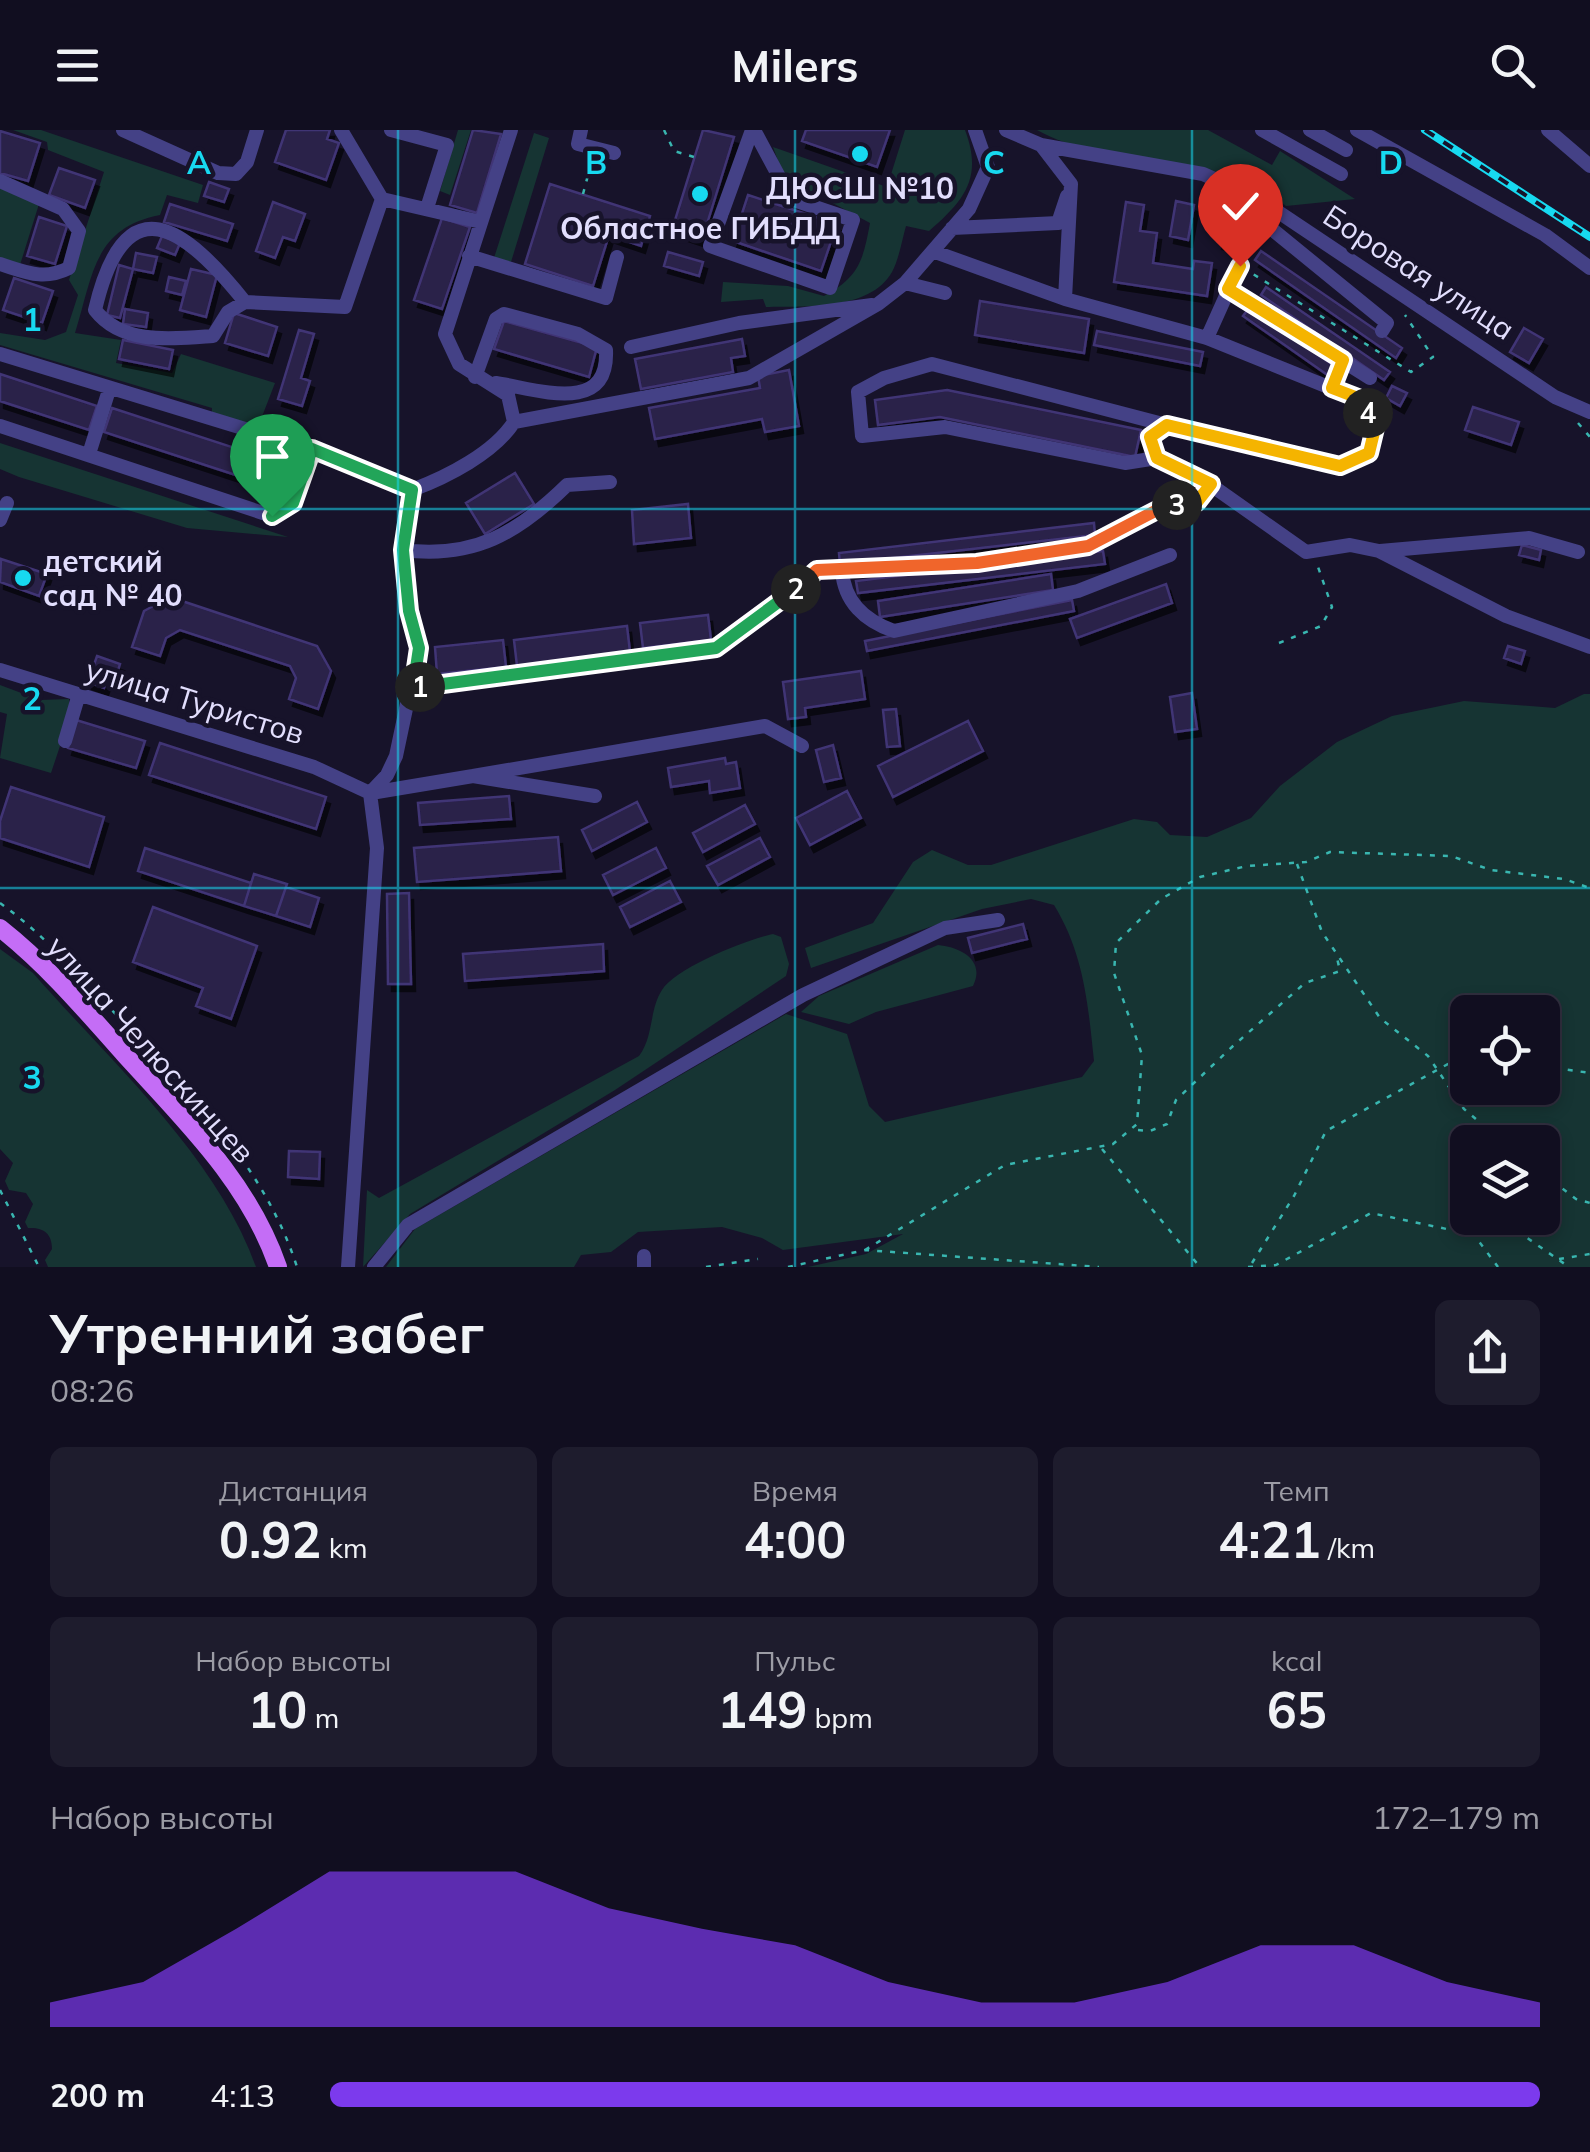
<!DOCTYPE html>
<html lang="ru">
<meta charset="utf-8">
<style>
:root{--surface:#110e20;--page:#1e1c2d;--text:#f1f3f6;--muted:#9c9ca5;--line:#302e3e;--accent:#7c3aed}
body{margin:0;font-family:Mulish,sans-serif;background:var(--page);color:var(--text);height:100vh;display:flex;flex-direction:column;font-size:38px;white-space:nowrap}
*{box-sizing:border-box;margin:0}
p{font-size:32px;color:var(--muted)}
.icon{flex:none;width:55px;height:55px;fill:none;stroke:currentColor;stroke-width:2;stroke-linecap:round;stroke-linejoin:round}
.map{position:relative;height:1137px;overflow:hidden}
.side{display:flex;flex-direction:column;background:var(--surface);flex:1}
.side>*{flex:none}
.tools{position:absolute;left:1450px;top:865px;display:grid;gap:20px}
.tools a{display:grid;place-items:center;width:110px;height:110px;border-radius:15px;background:var(--surface);box-shadow:0 5px 15px #0003,0 0 0 2px var(--line);font-size:50px}
.pin{position:absolute;display:grid;place-items:center;width:85px;height:85px;color:#fff;margin:-102px -42px;border-radius:50% 50% 50% 0;rotate:-45deg;box-shadow:0 0 10px #0007}
.pin .icon{rotate:45deg}
.km{position:absolute;width:50px;height:50px;margin:-25px;border-radius:50%;background:#222;color:#fff;font-size:28px;line-height:50px;text-align:center}
.round{display:grid;place-items:center;flex:none;width:105px;height:105px;border-radius:15px;background:var(--page)}
.overview{display:flex;align-items:center;justify-content:space-between;height:170px;padding:0 50px}
h1{font-size:55px;font-weight:700;line-height:75px}
.stats{display:grid;grid-template-columns:repeat(3,1fr);gap:15px;height:170px;padding:10px 50px}
.stats div{display:grid;align-content:center;border-radius:15px;background:var(--page);text-align:center}
.stats b{font-size:50px;font-weight:700}
.stats small{font-size:28px;font-weight:400}
.stats p{font-size:28px}
.chart{height:280px;padding:20px 50px}
.chart p{display:flex;justify-content:space-between}
.chart svg{width:100%;height:180px;margin-top:10px;fill:var(--accent);opacity:.7}
ul{padding:0 50px;list-style:none;font-size:32px}
li{display:grid;grid-template-columns:160px 120px 1fr;align-items:center;height:75px}
li i{height:25px;border-radius:12px;background:var(--accent)}
header{display:flex;justify-content:space-between;align-items:center;height:130px;padding:0 50px;background:var(--surface);font-size:45px;font-weight:700}
.map>svg:first-child{display:block}
</style>
<header><svg class="icon" aria-label="menu" viewBox="0 0 24 24"><path d="M4 6h16M4 12h16M4 18h16"/></svg>Milers<svg class="icon" aria-label="search" viewBox="0 0 24 24"><circle cx="10" cy="10" r="6"/><path d="M15 15l6 6"/></svg></header>
<div class="map">
<svg width="1590" height="1137" viewBox="0 0 1590 1137">
<defs>
<filter id="shadow"><feDropShadow dx="4" dy="7" stdDeviation="0" flood-color="#0009"/></filter>
</defs>
<rect width="100%" height="100%" fill="#17132a"/>
<!-- green -->
<path fill="#163433" fill-rule="evenodd" d="M13,0H41L203,55L198,73L167,65L160,85C93,98 93,146 75,203L121,210L116,233L172,243L181,224L275,253L258,297L212,285V278L0,215V203L45,210L66,202L78,165L69,150L104,42L48,20L47,12Z
M458,0H471L450,65L440,61Z
M905,0H965C983,47 965,70 929,101L906,96C902,110 899,129 892,142C870,181 804,176 766,177L763,169L721,172L723,152L788,156L824,166C859,147 863,131 870,93L784,47L773,17L887,57Z
M1037,0H1208L1272,35L1280,21L1355,69L1286,76C1216,19 1113,42 1037,0Z
M534,3L549,8L511,132L494,128Z
M0,58L39,74L20,135L0,128Z
M0,313L288,407L187,398L19,347L0,339Z
M0,555L40,570L69,569L70,586L51,643L0,628L7,584L0,582Z
M1584,564H1590V1137H808L866,1124L903,1104L783,1120L762,1108L722,1097L638,1102L611,1122L581,1125L574,1137H386L415,1099L786,884L847,904L869,976L885,992L1082,947L1094,931C1088,874 1084,824 1054,775L1031,769L982,779L811,838L805,818L873,793L913,732L932,720L968,735H991L1134,689L1157,692L1170,705L1207,707L1251,688L1280,656L1337,612L1392,586L1464,571L1555,578ZM1468,882H1542V958H1468ZM1468,1012H1542V1088H1468Z
M773,804L781,807L789,834L786,846L615,960L410,1084L363,1137L367,1060L379,1068L639,926C654,906 649,880 662,860C675,838 748,809 773,804Z
M938,815C960,817 986,830 973,856L876,882L849,894L801,882L819,866Z
M0,819L33,843C110,931 216,1025 256,1137H48L45,1130L52,1119C52,1103 43,1097 28,1098L25,1092L33,1074L26,1063L9,1060L5,1051L13,1033L0,1019Z"/>
<!-- building -->
<path fill="#29204a" stroke="#413475" stroke-width="2.5" filter="url(#shadow)" d="M286,0H330L327,9L339,13L326,50L275,32Z
M473,0L501,4L477,83L450,75Z
M703,0L734,7L702,110L672,100Z
M806,0H890L877,37L802,11Z
M0,1L40,13L28,51L0,43Z
M59,38L95,50L85,78L49,65Z
M209,52L229,59L224,72L204,66Z
M550,54L650,86L641,116L609,105L593,156L525,134Z
M748,65L837,94L821,141L733,111Z
M1176,71L1194,75L1188,110L1170,106Z
M273,72L305,84L295,111L283,107L275,128L256,121Z
M1126,72L1144,75L1140,101L1157,103L1153,133L1193,139L1194,131L1212,133L1207,166L1114,152Z
M170,74L233,94L227,111L164,92Z
M1223,81L1244,84L1239,116L1218,112Z
M39,87L67,96L55,134L27,126Z
M442,88L470,97L442,179L414,170Z
M162,106L180,113L175,125L157,118Z
M1261,121L1402,218L1396,228L1255,130Z
M668,122L703,132L699,146L664,136Z
M136,123L157,127L153,143L133,139Z
M119,135L133,139L120,188L107,185Z
M191,139L217,145L206,187L180,180Z
M169,147L186,151L182,165L166,161Z
M14,148L53,161L42,193L3,180Z
M1266,157L1390,242L1384,250L1261,165Z
M980,171L1089,189L1084,223L975,205Z
M1249,178L1336,237L1329,246L1243,186Z
M125,179L148,183L146,197L123,194Z
M234,183L277,197L268,226L225,213Z
M504,191L597,217L589,247L494,219Z
M1524,198L1543,209L1529,233L1510,222Z
M299,200L314,204L301,248L310,251L302,276L278,269Z
M1097,201L1203,222L1200,236L1094,215Z
M742,209L745,226L731,228L733,242L641,259L635,229Z
M123,210L173,220L169,239L119,229Z
M789,240L799,296L765,302L762,289L655,309L649,278L760,258L758,246Z
M0,244L97,276L89,300L0,271Z
M1392,256L1407,263L1400,276L1386,268Z
M947,260L1141,300L1135,327L940,287L878,295L875,270Z
M1473,277L1519,292L1511,315L1465,300Z
M112,278L296,338L288,362L104,302Z
M515,343L534,374L485,404L466,373Z
M688,374L691,408L634,414L632,380Z
M1094,393L1095,405L840,434L839,423Z
M1522,415L1541,420L1539,430L1519,425Z
M1103,421L1105,434L858,463L856,451Z
M1,429L47,444L39,466L0,452Z
M1051,444L1053,460L880,487L878,471Z
M1166,454L1172,473L1077,508L1070,489Z
M170,467L317,516L331,541L318,579L289,569L296,548L290,536L180,500L166,508L160,526L132,517L144,481Z
M1072,470L1074,481L867,521L865,511Z
M708,485L711,510L643,518L640,493Z
M627,496L630,522L517,536L514,510Z
M503,510L506,537L437,544L435,517Z
M1508,516L1525,521L1521,534L1504,528Z
M97,526L120,534L116,547L109,545L104,558L88,552Z
M861,541L865,569L805,578L806,587L788,589L783,552Z
M1192,563L1197,599L1175,602L1170,567Z
M896,579L900,616L887,617L883,580Z
M76,590L145,611L136,638L68,618Z
M968,591L983,621L893,667L878,636Z
M160,613L326,667L316,699L149,645Z
M833,615L841,648L824,652L816,620Z
M725,628L726,634L736,632L740,658L710,663L709,651L671,657L668,638Z
M11,657L104,687L89,737L0,708V691Z
M847,661L861,688L810,715L796,688Z
M509,666L511,689L420,695L418,673Z
M637,672L647,692L592,721L582,700Z
M745,675L755,694L703,722L693,703Z
M558,707L561,741L417,752L414,718Z
M760,708L770,727L718,755L707,736Z
M145,718L251,753L244,776L138,741Z
M656,718L666,738L613,765L603,745Z
M254,744L287,754L276,786L244,776Z
M670,751L681,772L630,797L620,777Z
M286,757L319,768L310,797L276,786Z
M409,763L411,854H388L387,764Z
M153,777L257,816L231,889L196,876L203,858L133,832Z
M1023,794L1027,809L972,823L968,808Z
M603,814L604,841L465,851L463,824Z
M289,1021L320,1022L319,1049L288,1047Z"/>
<g fill="none" stroke-linecap="round" stroke-linejoin="round">
<!-- path -->
<path stroke="#39b6b0" stroke-width="2.5" stroke-dasharray="5 8" stroke-linecap="butt" d="M664,0L674,21L694,27
M583,64L591,34
M1236,145L1240,136L1411,242L1433,227L1405,185
M1578,293L1590,307
M1098,411L1161,378L1197,372L1204,366
M1279,513L1321,496L1332,477L1317,434
M1297,734L1322,802L1380,888L1428,926L1464,979L1503,1012
M0,773C46,806 83,849 121,890C191,965 265,1037 297,1137
M1542,936L1590,943
M1138,1000L1150,1001L1167,994L1176,970L1233,916L1305,853L1340,841L1337,828
M1102,1019L1200,1137
M1542,1043L1576,1069L1590,1073
M0,1060L39,1137
M1472,1102L1498,1137
M865,1120L1005,1035L1113,1014L1137,994L1142,925L1114,843L1116,813L1161,769L1200,747L1247,736L1306,732L1330,722L1451,726L1491,740L1564,749L1590,758
M1559,1129L1590,1124
M1252,1133L1294,1066L1326,1001L1468,923
M706,1137L758,1129
M788,1137L865,1120L1099,1137
M1248,1137L1276,1135L1371,1083L1456,1101L1510,1096L1569,1137"/>
<!-- minor -->
<path stroke="#444186" stroke-width="14" d="M123,0L218,43L236,44L247,32L257,0
M341,0L382,69L481,92
M391,0L447,15L427,78
M581,0L578,14L614,23
M752,0L710,116L830,158L853,90L791,69L754,0
M1006,0L1041,15L1071,54L1065,169L1207,208L1358,269L1376,295L1369,323L1340,336L1282,325L932,234L884,248L858,262L862,306L945,297L1125,333L1157,328
M1262,0L1341,44
M1310,0L1346,20
M1357,0L1545,105L1590,138
M1548,0L1590,36
M1041,15L1203,44L1259,69L1555,267L1590,282
M0,51L63,79L79,101L69,138C43,151 26,142 0,134
M1259,69L1268,96L1387,193L1382,201
M952,98L1058,93L1067,66
M935,122L1065,169
M469,126L606,168L617,127
M905,153L945,163
M245,172C185,97 125,51 95,180C122,215 171,209 213,206L228,182L245,172L345,177L382,69
M1207,208L1229,159L1370,248
M631,217L739,193L872,175
M0,224L311,319L412,360
M475,247L496,189L504,184L578,204L606,220C609,286 537,259 496,253
M1332,258L1343,231
M514,292L749,248L878,174L905,153L969,79L988,37L975,0
M0,296L272,386L293,373L311,319
M89,324L109,260
M1157,328L1211,355L1306,422L1350,415L1379,421L1506,486L1590,517
M1157,328L1151,307L1167,295
M412,360C447,347 494,323 514,292L508,265L459,234L445,204L511,0
M0,390L7,373
M403,420C474,429 518,403 567,355L610,352
M1380,421L1529,408L1578,422
M842,440C844,472 865,491 894,501L1078,461L1170,425
M0,540L314,637L370,663
M413,558L716,518L817,440L977,433L1088,416
M65,611L79,564
M473,646L765,596L802,616
M370,663L387,645L396,626L419,517L404,448L412,360
M371,663L473,646L595,666
M644,1126V1137
M348,1137L377,718L370,663
M374,1137L408,1095L803,865L945,798L998,790"/>
<!-- major -->
<path stroke="#c46df6" stroke-width="18" d="M0,798C47,835 85,880 125,925C184,990 249,1052 278,1137"/>
<defs>
<path id="rail" d="M1425,0L1590,107"/>
</defs>
<!-- rail casing -->
<use href="#rail" stroke="#17d9f0" stroke-width="8"/>
<!-- rail -->
<use href="#rail" stroke="#17132a" stroke-width="4" stroke-dasharray="11" stroke-linecap="butt"/>
</g>
<g fill="none" stroke-linecap="round" stroke-linejoin="round">
<defs>
<path id="split-1" d="M272,386L293,373L312,319L412,360L403,420L409,481L419,518L413,558L420,557"/>
<path id="split-2" d="M420,557L716,518L796,459"/>
<path id="split-3" d="M796,459L817,440L977,433L1088,416L1161,378L1177,375"/>
<path id="split-4" d="M1177,375L1197,372L1211,354L1157,328L1150,307L1167,295L1340,336L1369,323L1376,294L1368,283"/>
<path id="split-5" d="M1240,136L1228,159L1343,230L1332,258L1358,268L1368,283"/>
</defs>
<!-- split-1 casing -->
<use href="#split-1" stroke="#fff" stroke-width="20"/>
<!-- split-2 casing -->
<use href="#split-2" stroke="#fff" stroke-width="20"/>
<!-- split-3 casing -->
<use href="#split-3" stroke="#fff" stroke-width="20"/>
<!-- split-4 casing -->
<use href="#split-4" stroke="#fff" stroke-width="20"/>
<!-- split-5 casing -->
<use href="#split-5" stroke="#fff" stroke-width="20"/>
<!-- split-1 -->
<use href="#split-1" stroke="#22a559" stroke-width="12"/>
<!-- split-2 -->
<use href="#split-2" stroke="#22a559" stroke-width="12"/>
<!-- split-3 -->
<use href="#split-3" stroke="#f0652b" stroke-width="12"/>
<!-- split-4 -->
<use href="#split-4" stroke="#f5b400" stroke-width="12"/>
<!-- split-5 -->
<use href="#split-5" stroke="#f5b400" stroke-width="12"/>
</g>
<!-- grid -->
<path fill="none" stroke="#17d9f0" stroke-width="2.5" stroke-opacity="0.55" d="M398,0V1137M795,0V1137M1192,0V1137M0,379H1590M0,758H1590"/>
<!-- markers -->
<g fill="#17d9f0" stroke="#17132a" stroke-width="4">
<circle cx="860" cy="24" r="10"/>
<circle cx="700" cy="64" r="10"/>
<circle cx="23" cy="448" r="10"/>
</g>
<g text-anchor="middle" dominant-baseline="central" stroke-width="9" stroke-linejoin="round" paint-order="stroke">
<!-- poi labels -->
<g font-size="30" font-weight="bold" fill="#e2defd" stroke="#17132a">
<text x="860" y="58">ДЮСШ №10</text>
<text x="700" y="98">Областное ГИБДД</text>
<text x="43" y="431" text-anchor="start">детский<tspan x="43" dy="34">сад № 40</tspan></text>
</g>
<!-- street labels -->
<g font-size="30" fill="#e2defd" stroke="#17132a">
<text transform="translate(1419 142) rotate(33)">Боровая улица</text>
<text transform="translate(195 571) rotate(17)">улица Туристов</text>
<text transform="translate(151 919) rotate(48)">улица Челюскинцев</text>
</g>
</g>
<g font-size="32" text-anchor="middle" font-weight="bold" fill="#17d9f0" stroke="#17132a" stroke-width="9" stroke-linejoin="round" paint-order="stroke">
<text x="199" y="44">A</text>
<text x="596" y="44">B</text>
<text x="994" y="44">C</text>
<text x="1391" y="44">D</text>
<text x="32" y="201">1</text>
<text x="32" y="580">2</text>
<text x="32" y="959">3</text>
</g>
</svg>
<div class="tools">
<a><svg class="icon" aria-label="locate" viewBox="0 0 24 24"><circle cx="12" cy="12" r="6"/><path d="M12 2v4M12 18v4M2 12h4M18 12h4"/></svg></a>
<a><svg class="icon" aria-label="layers" viewBox="0 0 24 24"><path d="M12 4l9 5-9 5-9-5zM3 14l9 5 9-5"/></svg></a>
</div>
<div class="pin" style="left:272px;top:386px;background:#1e9e55"><svg class="icon" aria-label="arrive" viewBox="0 0 24 24"><path d="M6 21V4h12l-3 4 3 4H6"/></svg></div>
<div class="pin" style="left:1240px;top:136px;background:#d93025"><svg class="icon" aria-label="check" viewBox="0 0 24 24"><path d="M5 12l5 5 9-10"/></svg></div>
<b class="km" style="left:420px;top:557px">1</b>
<b class="km" style="left:796px;top:459px">2</b>
<b class="km" style="left:1177px;top:375px">3</b>
<b class="km" style="left:1368px;top:283px">4</b>
</div>
<section class="side">
<div class="overview"><div><h1>Утренний забег</h1><p>08:26</p></div><a class="round"><svg class="icon" aria-label="share" viewBox="0 0 24 24"><path d="M12 15V3M7 8l5-5 5 5M5 13v7h14v-7"/></svg></a></div>
<div class="stats">
<div><p>Дистанция</p><b>0.92<small> km</small></b></div>
<div><p>Время</p><b>4:00</b></div>
<div><p>Темп</p><b>4:21<small> /km</small></b></div>
</div>
<div class="stats">
<div><p>Набор высоты</p><b>10<small> m</small></b></div>
<div><p>Пульс</p><b>149<small> bpm</small></b></div>
<div><p>kcal</p><b>65</b></div>
</div>
<div class="chart"><p><span>Набор высоты</span>172–179 m</p>
<svg viewBox="0 0 160 44" preserveAspectRatio="none"><path d="M0 44V38L10 33L20 20L30 6L40 6L50 6L60 15L70 20L80 24L90 33L100 38L110 38L120 33L130 24L140 24L150 33L160 38V44z"/></svg>
</div>
<ul>
<li><b>200 m</b>4:13<i style="width:100%"></i></li>
</ul>
</section>
